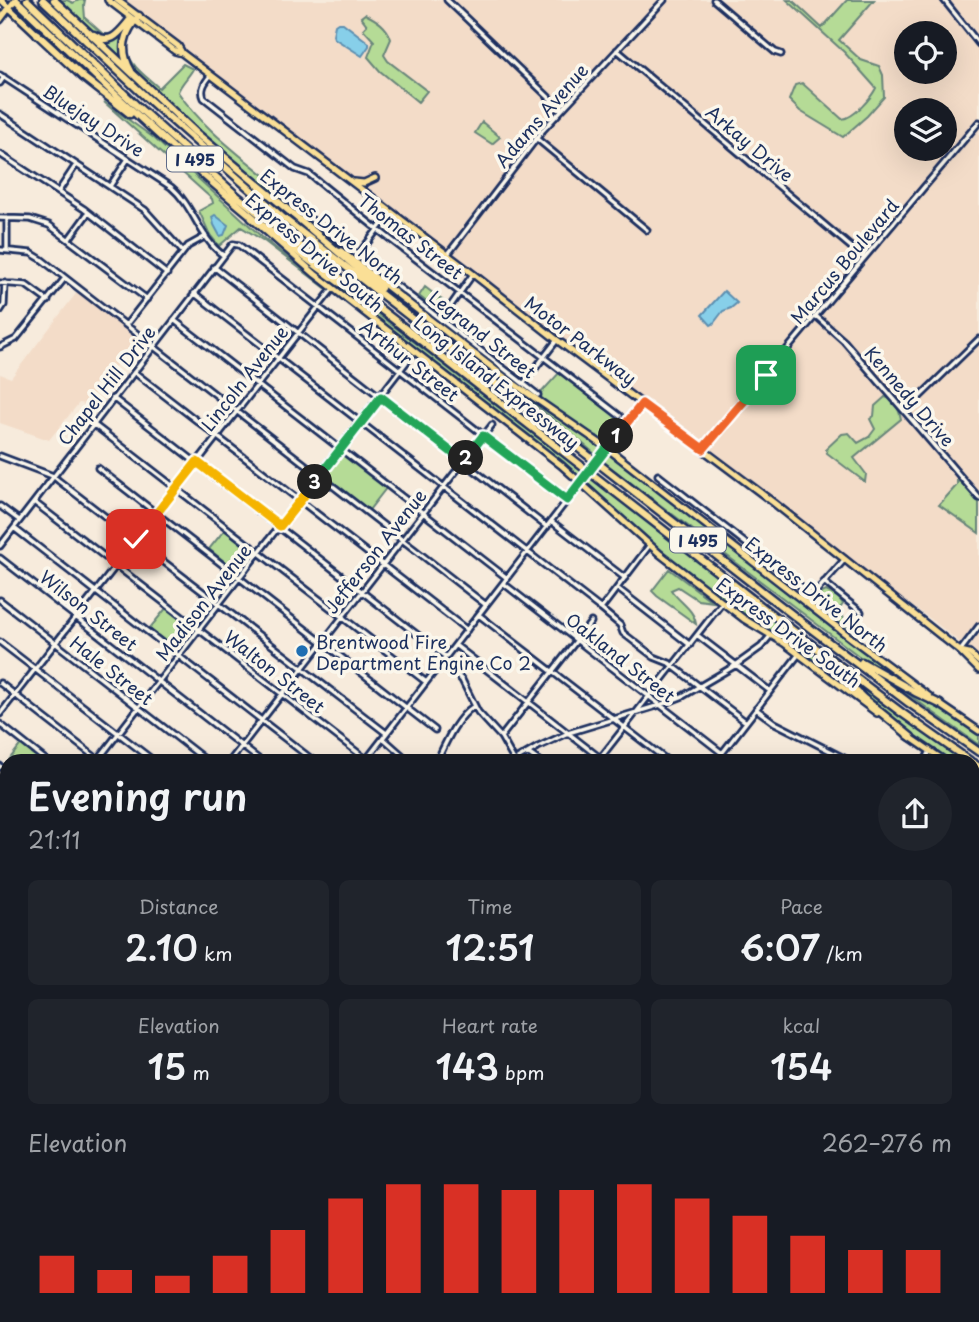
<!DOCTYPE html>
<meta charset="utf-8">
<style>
:root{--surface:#171b24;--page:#20242c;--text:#f1f3f6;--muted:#9ea1a6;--accent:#d93025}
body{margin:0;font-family:"Playpen Sans",sans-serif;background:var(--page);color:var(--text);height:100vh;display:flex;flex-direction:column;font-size:26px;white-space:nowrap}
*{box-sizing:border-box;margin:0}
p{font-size:23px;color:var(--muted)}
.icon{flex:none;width:38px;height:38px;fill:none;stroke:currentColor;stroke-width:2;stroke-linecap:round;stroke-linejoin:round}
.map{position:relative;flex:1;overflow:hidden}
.side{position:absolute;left:0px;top:754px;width:980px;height:569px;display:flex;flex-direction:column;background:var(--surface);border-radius:21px 21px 0 0;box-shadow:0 7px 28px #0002}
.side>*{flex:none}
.buttons{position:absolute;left:894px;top:21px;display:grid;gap:14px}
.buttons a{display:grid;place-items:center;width:63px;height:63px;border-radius:50%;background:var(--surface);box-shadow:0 7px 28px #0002;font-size:35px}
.pin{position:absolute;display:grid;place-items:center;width:60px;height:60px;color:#fff;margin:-30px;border-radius:14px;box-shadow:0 4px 10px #0006}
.km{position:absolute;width:35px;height:35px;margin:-18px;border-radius:50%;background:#222;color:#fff;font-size:19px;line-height:35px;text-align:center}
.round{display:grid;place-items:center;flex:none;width:74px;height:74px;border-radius:37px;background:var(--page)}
.summary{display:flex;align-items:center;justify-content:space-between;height:119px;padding:0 28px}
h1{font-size:38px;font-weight:600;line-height:52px}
.figures{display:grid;grid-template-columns:repeat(3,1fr);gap:10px;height:119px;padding:7px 28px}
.figures div{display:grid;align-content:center;border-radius:10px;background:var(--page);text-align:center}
.figures b{font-size:35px;font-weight:600}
.figures small{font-size:19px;font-weight:400}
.figures p{font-size:19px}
.chart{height:196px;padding:14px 28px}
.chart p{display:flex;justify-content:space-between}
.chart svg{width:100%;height:126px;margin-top:7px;stroke:var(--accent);stroke-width:6}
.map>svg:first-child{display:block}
</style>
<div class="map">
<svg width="979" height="1322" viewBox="0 0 979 1322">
<rect width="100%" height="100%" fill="#f7ebdc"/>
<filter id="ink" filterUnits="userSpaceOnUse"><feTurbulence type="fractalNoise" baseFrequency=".0143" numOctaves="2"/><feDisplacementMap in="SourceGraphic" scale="14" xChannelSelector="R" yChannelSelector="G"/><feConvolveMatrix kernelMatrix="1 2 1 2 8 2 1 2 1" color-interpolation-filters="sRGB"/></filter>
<g filter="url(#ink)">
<!-- built -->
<path fill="#f3dcc8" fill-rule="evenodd" d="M109,0H979V658L932,620L845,559ZM906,33H945V72H906ZM906,110H945V149H906Z
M78,291L138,337L86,404L79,403L49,440L0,423V374L11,378Z
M973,787L979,790V854L973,829Z"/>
<!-- green -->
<path fill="#b5db96" stroke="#68857a" stroke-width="2" d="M61,0H67L73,3L79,0H85L84,5L85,18L103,34H112L105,37L96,34Z
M787,0H792L822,28L847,0H874L839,40L861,60L879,66L883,75L884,97L867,116L843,137L800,111L789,100L795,85L802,83L842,119C854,118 871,98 876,88L844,52Z
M17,6L119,103L87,79L25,19L17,10Z
M365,14C377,20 387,26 391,39L384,55L388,61L427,91L418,102L380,71L368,57L374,41L363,29L367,25L361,17Z
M124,32L122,39L124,61H122L101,41Z
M130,33C129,38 126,44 127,50C130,66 147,77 159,88L183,64L193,69C188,78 181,83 178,92C203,129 243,157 277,186L282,199L320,231L513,380L281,201L185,118L134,71C125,58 125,47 130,33Z
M104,102L154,138L262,237L328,290L264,241L241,227L219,246L210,235L199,211L213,203L212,199Z
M482,122L500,137L492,144L475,133Z
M296,255C395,323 487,401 584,472L579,479L318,275Z
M376,281L600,447L601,451L597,456C527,394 448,342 376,281Z
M425,287L447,304L440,313L419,296Z
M559,373L621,421L608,441L602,442L597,436L596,437L537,397Z
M885,397C894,399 899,409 901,419L854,458L866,474L865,482L827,453L826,449L842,434L849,433L858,443L869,437L875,429L870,419L874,416L875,406Z
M341,451L387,487L369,510L323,474Z
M608,454L610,455L910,686L864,660L613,469L603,461Z
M590,477C679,547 771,611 851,690L759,628L654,548L585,484Z
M957,481L961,482L979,502V533L939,505L957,485Z
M226,528L247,545L230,566L209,549Z
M669,569L713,602L698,600L678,587L671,590C679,602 694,609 696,624L657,596L652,591Z
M826,591L838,597L843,604L839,610L843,617L850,622L846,627L825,611L816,601L818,595Z
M167,607L196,630L179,652L149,629Z
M835,668L909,723L965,761H949L916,737L870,703Z
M878,673L942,709L979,734V745Z
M22,743L45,761H8Z
M129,1316H306L301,1322H133Z"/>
<!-- water -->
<path fill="#87cfe9" stroke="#5c8fb1" stroke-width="2" d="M338,23H343L369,43V46L362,56L334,38L333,35L335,25Z
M215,215L228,225L224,235L220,236L214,225L212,217Z
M724,291L737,303L731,308L723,311L713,324L711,325L702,315Z"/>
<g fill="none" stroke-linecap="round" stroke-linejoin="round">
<defs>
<path id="minor" d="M447,0L561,109
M714,0L775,52L781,54
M944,0L979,44
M617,50L864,258
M0,75L171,187C194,206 199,238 223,255
M211,75C205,82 200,89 204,98L295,169L309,174L377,229L620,416
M0,83L4,77
M0,114L145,210L183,252
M536,138L647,230
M0,154L84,209L167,274
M110,186L128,159
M282,189L283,196L298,209L538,395
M58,192L76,165
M0,218L30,219L49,225L147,299
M7,218V250
M69,239L88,213
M0,250L31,253L41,259L486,605
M448,254L543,130L664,0
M358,255L391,212
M214,267L547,527
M0,283L26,285L48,301
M194,293L601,609L620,625L623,633L654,657L669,663L746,722
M0,311L4,305L5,283
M816,316L844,341L979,498
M442,318L473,274
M174,320L507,578
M126,325L188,246L206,236
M0,347L16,339L65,278
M134,372L467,630
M524,383L557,340
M113,398L446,657
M905,411L979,339
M93,424L426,682
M703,449L979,122
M603,453L642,404
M0,456L53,476L59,481L386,733
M98,468L435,730
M658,475L812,595
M34,502L366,759
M0,506L19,520
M551,521L625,578
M14,528L314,761
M0,546L233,244L239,245L567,500
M0,558L261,761
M824,582L861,612
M503,583L722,753
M617,588L690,645
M0,600L207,761
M806,603L845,559
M601,609L649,546
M479,615L668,761
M697,635L770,691
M0,642L154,761
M455,645L604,761
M960,651L979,626
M443,661L462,680L478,712L501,737L514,760
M0,683L100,761
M756,709L775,723L850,761
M0,714L331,291
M0,724L47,761
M501,737L591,622
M383,738L409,761
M528,753L539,761
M366,760L582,481
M97,761L408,360
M230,761L492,425
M437,761C446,742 456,718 474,706
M514,761L538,747L568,733L660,705L683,696L736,665L761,647L771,635
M598,761L722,603
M716,761L799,654
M925,761L930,751
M0,766L7,772
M0,808L7,813
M973,844L979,867
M0,849L7,855
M0,886L7,877
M973,887L979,889
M0,891L7,896
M0,933L7,938
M973,952L979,954
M0,974L7,979
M973,1019L979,1022
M0,1053L7,1060
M0,1058L7,1049
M973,1082L979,1060
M973,1085L979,1088
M0,1101L7,1094
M0,1149L7,1156
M973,1151L979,1154
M0,1209L7,1215
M973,1217L979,1220
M0,1233L7,1224
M973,1234L979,1240
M973,1283L979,1286
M0,1285L3,1282
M77,1316L87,1322
M376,1316L388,1322
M509,1316L521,1322
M641,1316L653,1322
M774,1316L786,1322
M907,1316L920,1322
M6,1322L11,1316
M15,1322L20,1316
M114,1322L119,1316
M304,1322L309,1316
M462,1322L465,1316
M900,1322L902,1316"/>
<path id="major" d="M1,0L37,34
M108,0L175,51L182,53L211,75L473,274L557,340L774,503L960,651L979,670
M117,0L178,46L182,53
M0,20L15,0
M354,182L364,183L375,178
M251,218L315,274L561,465L660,554L744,619L784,643L877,713
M341,251L507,379L607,448L851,638L930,697
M960,651L969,653L979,662
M938,703L979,731
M907,735L945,761
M973,781L979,785"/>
<path id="highway" d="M16,0C94,75 171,149 254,218C282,241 311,262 340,283
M27,0L138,107L237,196L343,280L769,612L902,713L970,761
M43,0L147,98L282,217L798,619L909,703L979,752
M54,0L195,132L381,288
M37,34L83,77L130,114
M94,35C111,46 119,33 130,20
M131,71C119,50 123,33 139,16
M819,654L863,698L911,737
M862,662L915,692L940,704
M973,763L979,767"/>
</defs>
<!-- minor casing -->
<use href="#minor" stroke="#1b2f5e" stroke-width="9"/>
<!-- major casing -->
<use href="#major" stroke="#1b2f5e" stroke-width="10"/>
<!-- highway casing -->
<use href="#highway" stroke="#1b2f5e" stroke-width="11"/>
<!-- minor -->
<use href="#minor" stroke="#fbf7ec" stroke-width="3.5"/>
<!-- major -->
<use href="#major" stroke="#fadf96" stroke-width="5"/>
<!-- highway -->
<use href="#highway" stroke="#fadf96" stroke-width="6"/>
<defs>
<path id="minor-bridge" d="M584,478L603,453"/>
</defs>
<!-- minor-bridge casing -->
<use href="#minor-bridge" stroke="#1b2f5e" stroke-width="9" stroke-linecap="butt"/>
<!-- minor-bridge -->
<use href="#minor-bridge" stroke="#fbf7ec" stroke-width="3.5"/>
</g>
</g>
<g fill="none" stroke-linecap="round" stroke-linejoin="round" filter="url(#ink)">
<defs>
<path id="split-1" d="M616,436L642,404L703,449L766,375"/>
<path id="split-2" d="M466,458L483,436L567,500L616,436"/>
<path id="split-3" d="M315,482L381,397L463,461L466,458"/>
<path id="split-4" d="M164,504L197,462L280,526L315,482"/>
<path id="split-5" d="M136,539L164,504"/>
</defs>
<!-- split-1 casing -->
<use href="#split-1" stroke="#fff" stroke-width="14"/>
<!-- split-2 casing -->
<use href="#split-2" stroke="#fff" stroke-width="14"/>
<!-- split-3 casing -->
<use href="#split-3" stroke="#fff" stroke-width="14"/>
<!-- split-4 casing -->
<use href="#split-4" stroke="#fff" stroke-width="14"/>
<!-- split-5 casing -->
<use href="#split-5" stroke="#fff" stroke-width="14"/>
<!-- split-1 -->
<use href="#split-1" stroke="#f0652b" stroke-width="9"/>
<!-- split-2 -->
<use href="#split-2" stroke="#22a559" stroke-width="9"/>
<!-- split-3 -->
<use href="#split-3" stroke="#22a559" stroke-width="9"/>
<!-- split-4 -->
<use href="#split-4" stroke="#f5b400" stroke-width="9"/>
<!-- split-5 -->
<use href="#split-5" stroke="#f5b400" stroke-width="9"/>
</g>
<!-- markers -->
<circle fill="#1f6fb2" stroke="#fbf7ec" stroke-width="2.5" cx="302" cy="651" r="7"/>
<g text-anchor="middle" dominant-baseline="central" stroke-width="7" stroke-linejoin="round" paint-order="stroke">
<!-- shield labels -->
<g fill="#fbf7ec" stroke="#5e6b89" stroke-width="2">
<rect x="167" y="146.5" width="56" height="25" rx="5"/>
<rect x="670" y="527.5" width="56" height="25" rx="5"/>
</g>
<g font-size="16" font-weight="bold" fill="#1b2f5e">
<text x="195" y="159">I 495</text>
<text x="698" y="540">I 495</text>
</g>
<!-- street labels -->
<g font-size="18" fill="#1b2f5e" stroke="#fbf7ec">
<text transform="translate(541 115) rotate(-49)">Adams Avenue</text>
<text transform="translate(94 120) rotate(33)">Bluejay Drive</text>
<text transform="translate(750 143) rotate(40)">Arkay Drive</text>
<text transform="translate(332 226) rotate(38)">Express Drive North</text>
<text transform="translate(411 236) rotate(38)">Thomas Street</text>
<text transform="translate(315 252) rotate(40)">Express Drive South</text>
<text transform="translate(844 261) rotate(-50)">Marcus Boulevard</text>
<text transform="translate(483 334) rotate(38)">Legrand Street</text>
<text transform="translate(581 340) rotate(37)">Motor Parkway</text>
<text transform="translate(410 360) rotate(38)">Arthur Street</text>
<text transform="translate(244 378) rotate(-52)">Lincoln Avenue</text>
<text transform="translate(497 382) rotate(38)">Long Island Expressway</text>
<text transform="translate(106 385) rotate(-52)">Chapel Hill Drive</text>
<text transform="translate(910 396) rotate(49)">Kennedy Drive</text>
<text transform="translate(375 551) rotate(-52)">Jefferson Avenue</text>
<text transform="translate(817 594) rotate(38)">Express Drive North</text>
<text transform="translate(203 602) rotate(-52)">Madison Avenue</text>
<text transform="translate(89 610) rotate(38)">Wilson Street</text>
<text transform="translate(789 632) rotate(36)">Express Drive South</text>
<text transform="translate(621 657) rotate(38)">Oakland Street</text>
<text transform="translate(112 670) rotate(38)">Hale Street</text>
<text transform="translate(275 671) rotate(38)">Walton Street</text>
</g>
<!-- poi labels -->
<g font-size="18" fill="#1b2f5e" stroke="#fbf7ec" text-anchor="start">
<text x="316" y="641">Brentwood Fire<tspan x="316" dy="21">Department Engine Co 2</tspan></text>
</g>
</g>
</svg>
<div class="buttons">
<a><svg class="icon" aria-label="locate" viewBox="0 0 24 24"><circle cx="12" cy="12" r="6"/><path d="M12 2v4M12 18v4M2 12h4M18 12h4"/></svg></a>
<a><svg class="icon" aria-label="layers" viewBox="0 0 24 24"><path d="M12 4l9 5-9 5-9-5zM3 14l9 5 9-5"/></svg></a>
</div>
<div class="pin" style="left:766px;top:375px;background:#1e9e55"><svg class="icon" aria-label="arrive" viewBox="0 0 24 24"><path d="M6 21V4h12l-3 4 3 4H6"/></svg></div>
<div class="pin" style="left:136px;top:539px;background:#d93025"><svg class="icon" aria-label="check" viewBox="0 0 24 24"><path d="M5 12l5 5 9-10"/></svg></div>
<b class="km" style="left:616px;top:436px">1</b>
<b class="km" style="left:466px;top:458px">2</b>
<b class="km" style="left:315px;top:482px">3</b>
<section class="side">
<div class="summary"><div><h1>Evening run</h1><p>21:11</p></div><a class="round"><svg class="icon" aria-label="share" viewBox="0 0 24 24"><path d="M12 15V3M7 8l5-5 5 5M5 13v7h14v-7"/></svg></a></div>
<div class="figures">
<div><p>Distance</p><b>2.10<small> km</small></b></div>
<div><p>Time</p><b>12:51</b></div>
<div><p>Pace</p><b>6:07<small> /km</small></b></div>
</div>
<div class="figures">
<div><p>Elevation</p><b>15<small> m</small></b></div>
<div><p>Heart rate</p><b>143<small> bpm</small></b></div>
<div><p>kcal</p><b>154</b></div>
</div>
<div class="chart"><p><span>Elevation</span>262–276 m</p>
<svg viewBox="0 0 160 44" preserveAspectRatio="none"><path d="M5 44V31M15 44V36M25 44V38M35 44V31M45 44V22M55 44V11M65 44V6M75 44V6M85 44V8M95 44V8M105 44V6M115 44V11M125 44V17M135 44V24M145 44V29M155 44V29"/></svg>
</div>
</section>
</div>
